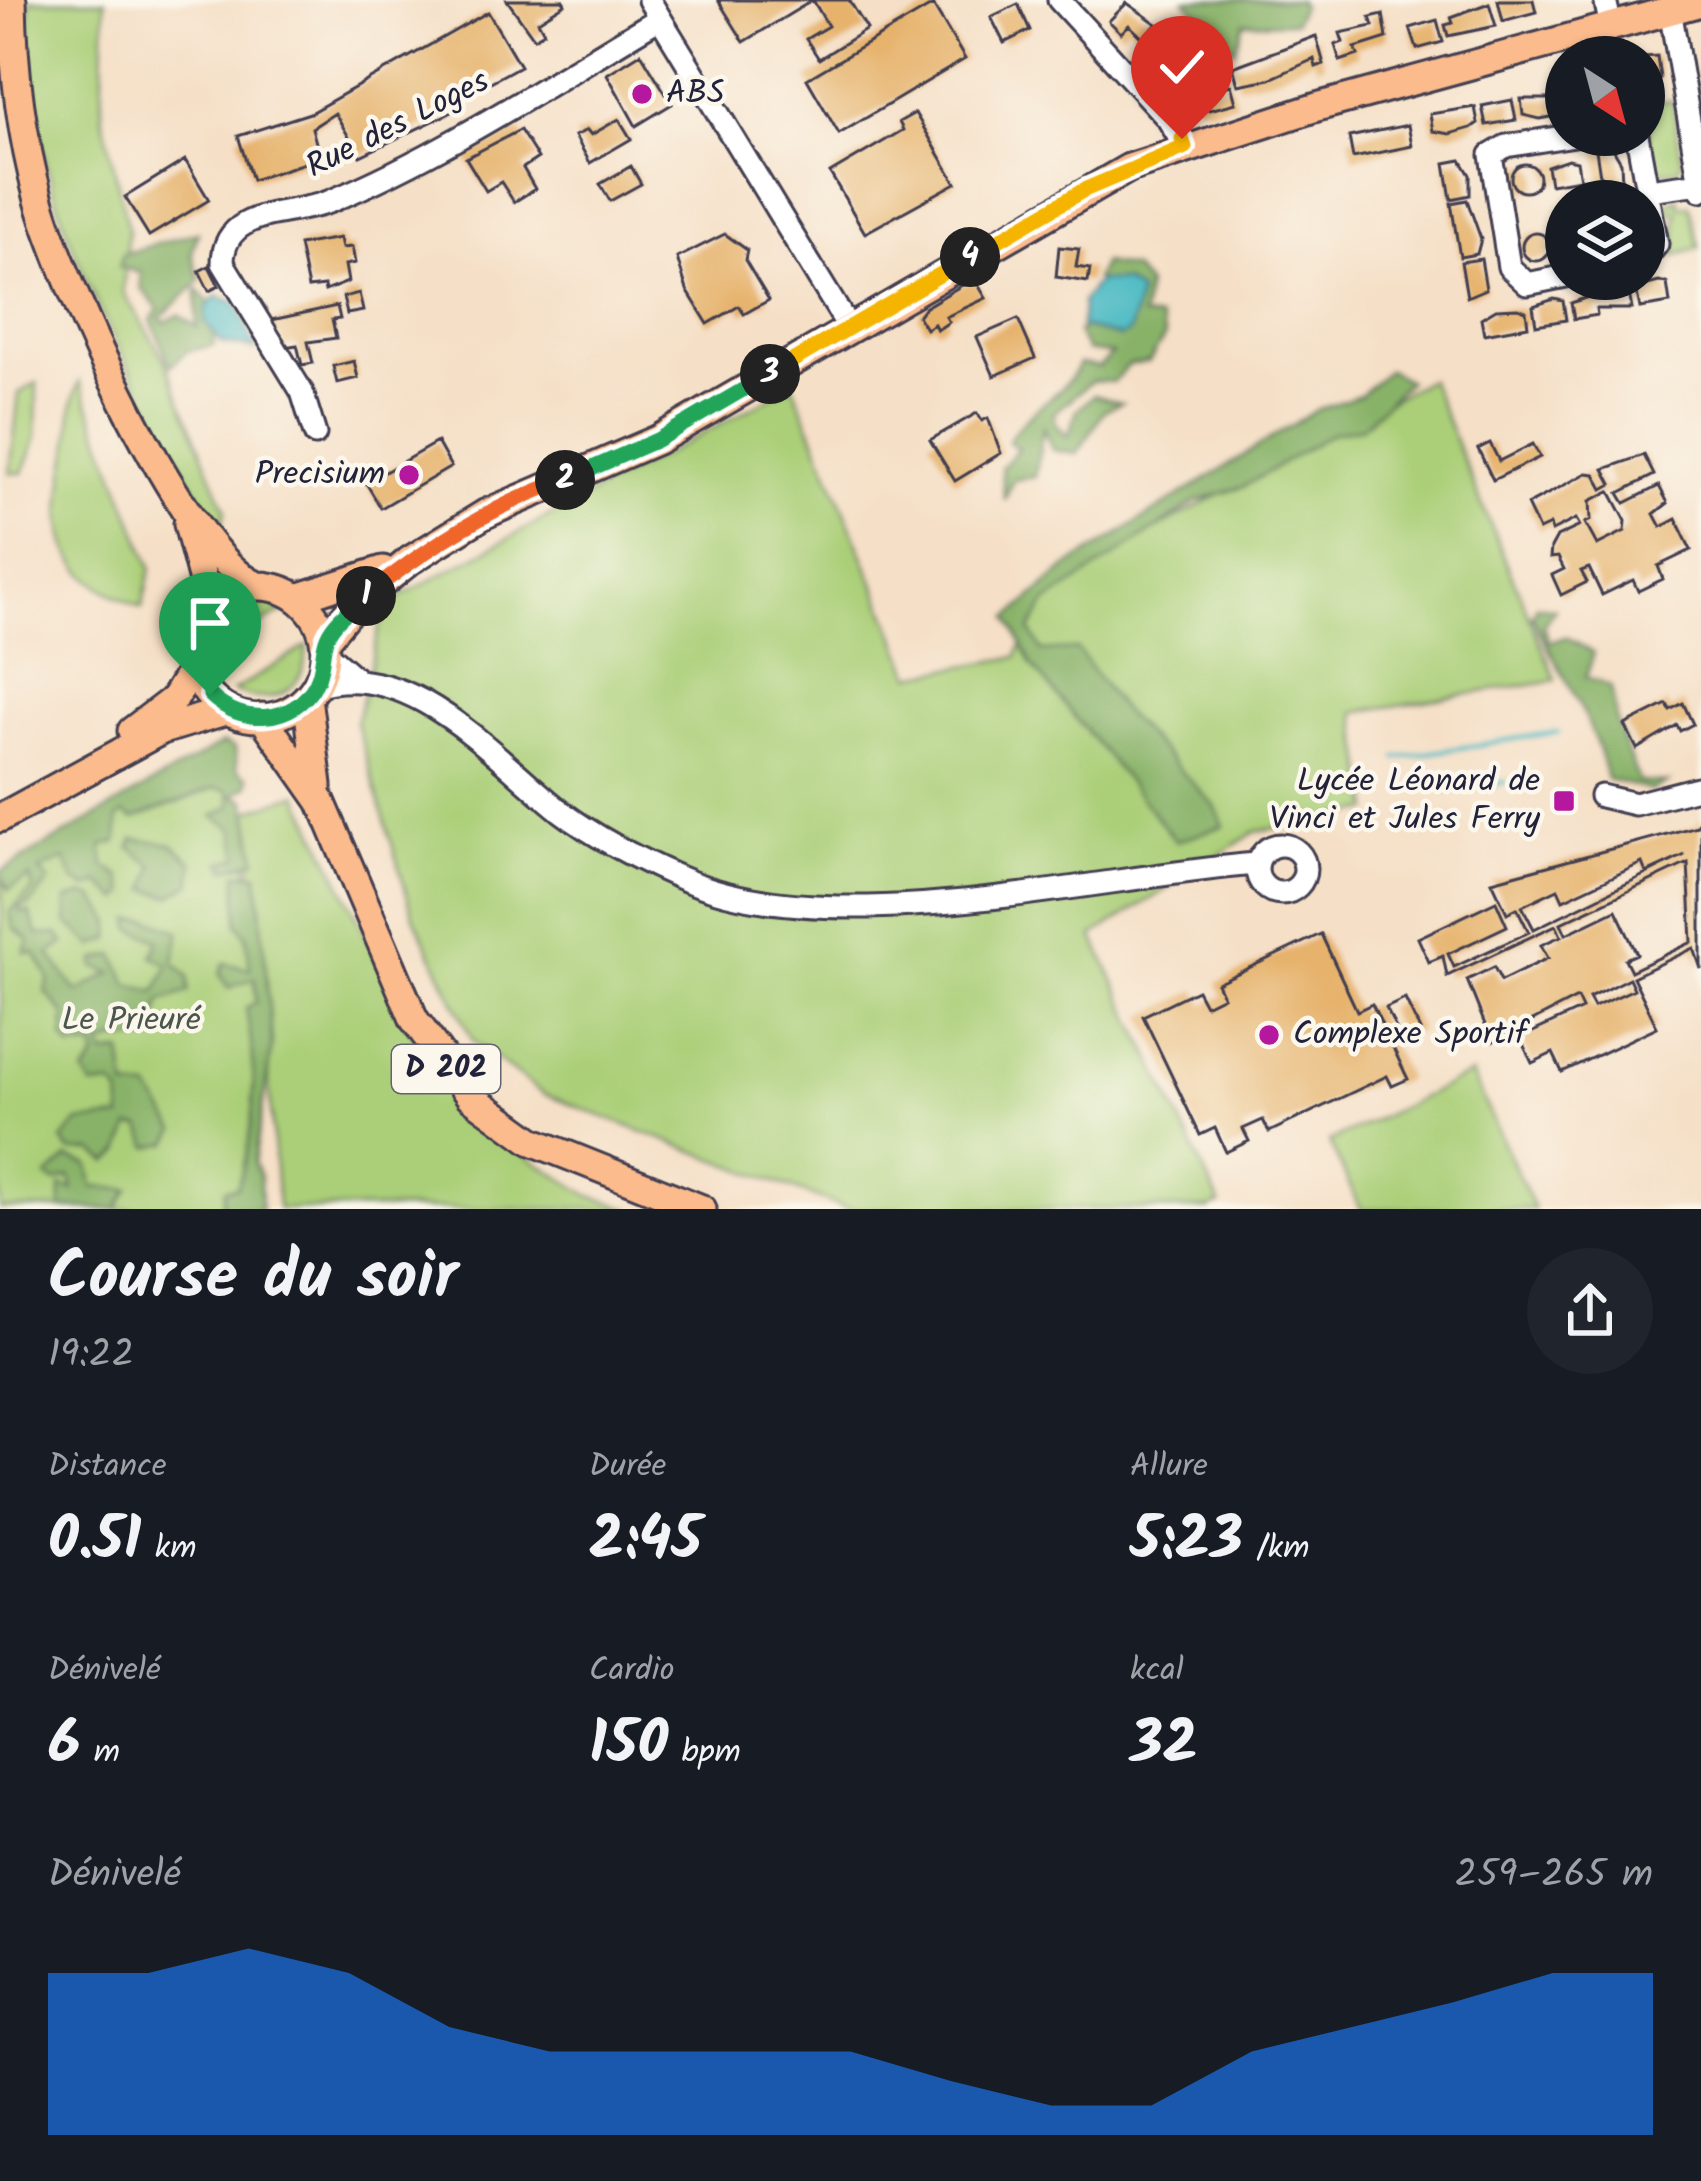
<!DOCTYPE html>
<html lang="fr">
<meta charset="utf-8">
<style>
:root{--surface:#171b24;--page:#20242c;--text:#f1f3f6;--muted:#9ea1a6;--accent:#1a73e8}
body{margin:0;font-family:Kalam,sans-serif;background:var(--page);color:var(--text);height:100vh;display:flex;flex-direction:column;font-size:45px;white-space:nowrap}
*{box-sizing:border-box;margin:0}
p{font-size:39px;color:var(--muted)}
.icon{flex:none;width:66px;height:66px;fill:none;stroke:currentColor;stroke-width:2;stroke-linecap:round;stroke-linejoin:round}
.map{position:relative;height:1209px;overflow:hidden}
.drawer{display:flex;flex-direction:column;background:var(--surface);flex:1}
.drawer>*{flex:none}
.needle{width:78px;rotate:144deg}
.fabs{position:absolute;left:1545px;top:36px;display:grid;gap:24px}
.fabs a{display:grid;place-items:center;width:120px;height:120px;border-radius:50%;background:var(--surface);box-shadow:0 3px 9px #0004;font-size:60px}
.pin{position:absolute;display:grid;place-items:center;width:102px;height:102px;color:#fff;margin:-123px -51px;border-radius:50% 50% 50% 0;rotate:-45deg;box-shadow:0 0 12px #0007}
.pin .icon{rotate:45deg}
.km{position:absolute;width:60px;height:60px;margin:-30px;border-radius:50%;background:#222;color:#fff;font-size:33px;line-height:60px;text-align:center}
.round{display:grid;place-items:center;flex:none;width:126px;height:126px;border-radius:63px;background:var(--page)}
.headline{display:flex;align-items:center;justify-content:space-between;height:204px;padding:0 48px}
h1{font-size:66px;font-weight:700;line-height:90px}
.stats{display:grid;grid-template-columns:repeat(3,1fr);gap:18px;height:204px;padding:12px 48px}
.stats div{display:grid;align-content:center}
.stats b{font-size:60px;font-weight:700}
.stats small{font-size:33px;font-weight:400}
.stats p{font-size:33px}
.chart{height:336px;padding:24px 48px}
.chart p{display:flex;justify-content:space-between}
.chart svg{width:100%;height:216px;margin-top:12px;fill:var(--accent);opacity:.7}
.map>svg:first-child{display:block}
</style>
<div class="map">
<svg width="1701" height="1209" viewBox="0 0 1701 1209">
<rect width="100%" height="100%" fill="#fbf7ec"/>
<filter id="ink" filterUnits="userSpaceOnUse"><feTurbulence type="fractalNoise" baseFrequency=".00833" numOctaves="2"/><feDisplacementMap in="SourceGraphic" scale="24" xChannelSelector="R" yChannelSelector="G"/><feConvolveMatrix kernelMatrix="1 2 1 2 8 2 1 2 1" color-interpolation-filters="sRGB"/></filter>
<filter id="wash" filterUnits="userSpaceOnUse"><feTurbulence type="fractalNoise" baseFrequency=".004" numOctaves="4" result="noise"/><feDisplacementMap in="SourceGraphic" scale="48" xChannelSelector="R" yChannelSelector="G"/><feGaussianBlur stdDeviation="2.7" result="paint"/><feColorMatrix in="noise" values="0 0 0 0 0 0 0 0 0 0 0 0 0 0 0 0 0 1.4 0 .05"/><feComposite in="paint" operator="in"/></filter>
<g filter="url(#wash)">
<rect width="100%" height="100%" fill="#f5dfc6"/>
<!-- green -->
<path fill="#abcf78" stroke="#66785a" stroke-width="3" d="M30,0H105L102,114L128,229L123,292L164,359L226,510L219,531C127,362 18,202 30,0Z
M1672,100L1682,160L1678,169L1654,173L1644,105Z
M1678,198L1680,206L1690,205L1699,248L1675,256L1677,211L1664,213L1663,206Z
M1429,379L1556,680L1355,712L1371,810L1255,832L1093,936L1220,1204L1209,1209H847L543,1094L473,1041L413,915L356,723L385,605L793,385L912,675L1017,657L1039,594Z
M80,382L151,568L142,608C60,576 52,536 68,457C73,433 68,403 80,382Z
M37,383L36,440L23,473H10L19,393Z
M250,603H270L284,611L210,654L221,619Z
M307,646C305,691 273,709 233,691Z
M218,759L239,798L256,940L248,811L298,794L433,1074L506,1143L590,1196L631,1209H278L266,1046L245,1209H0L2,877Z
M1471,1074L1534,1209H1361L1329,1142Z"/>
<!-- forest -->
<path fill="#88b268" stroke="#556a52" stroke-width="3" d="M1185,0H1299L1301,6L1294,22L1244,23L1235,50Z
M198,232L192,253L200,281L160,318L164,322L179,315L197,327V289L215,308L214,346L187,351L171,366L151,320L159,310L141,288V273L119,267L123,254Z
M1103,263L1133,269L1147,286L1142,317L1160,319L1165,336L1149,362L1129,365L1113,382L1092,381L1054,413L1056,424L1068,436L1077,410L1094,395L1121,403L1105,410L1077,454L1052,450L1043,428L1035,477L1013,480L1005,500L1001,468L1018,448L1008,442C1025,408 1063,398 1079,364L1099,367L1112,354L1087,351L1077,332L1094,320L1105,292L1095,279Z
M1388,370L1408,381L1362,427L1332,433L1243,487L1197,501L1046,603L1030,630L1042,651L1077,649L1121,709L1215,806L1224,826L1176,841L1032,665L1009,618L1067,567L1314,411L1360,395Z
M1537,606L1555,609L1543,625L1550,642L1566,637L1594,653L1586,677L1611,687L1618,728L1639,782L1667,783L1652,791L1607,779C1594,719 1558,671 1532,615Z
M223,743L235,748L237,770L249,777L248,786L233,795L246,800L257,860L226,869L222,862L239,857L234,829L214,816L232,805L228,790L215,788L133,819L124,813L118,818L117,842L102,846L105,866L121,877L126,894L119,900L100,883L87,888L74,881L65,859L40,871L49,881L31,904L19,908L21,913L29,912L38,935L58,934L64,943L49,954L77,992L112,973L95,967V960L115,955L128,984L156,992L169,965L153,956L159,940L132,929L131,920L149,919L180,931L174,962L188,976L189,992L161,1001L154,1040H117L102,1046L105,1055L122,1052L127,1089L150,1090L176,1130L169,1143L149,1147L142,1128L130,1127L121,1152L108,1162L93,1151H70L62,1140L79,1122L122,1118L120,1094L112,1085L93,1087L84,1074L96,1057L94,1047L71,1048L63,1039L65,1015L46,992L49,978L35,953H25L29,940L13,928L10,912L33,889L30,877L8,890L0,872Z
M134,839L172,844L193,862L192,883L170,896L147,889L154,866L130,848Z
M237,873L258,874L272,1044L254,1163L260,1177L261,1209H222L225,1189L237,1187C257,1129 257,1068 246,1008L256,1002L255,978L228,988L220,974L224,963L250,969L246,935L238,924Z
M82,895L93,897L112,922L111,939L93,946L67,922V900Z
M68,1158L89,1165L93,1187L129,1189L117,1209L61,1208V1186L73,1190L70,1177L55,1182L47,1177Z"/>
<!-- water -->
<path fill="#4ab9c3" stroke="#366e7f" stroke-width="3" d="M1098,281L1124,282L1139,293L1130,332L1120,337L1081,327L1082,301Z
M217,296L237,303L255,349L222,343L205,322L206,308Z"/>
<g fill="none" stroke-linecap="round" stroke-linejoin="round">
<!-- stream -->
<path stroke="#4ab9c3" stroke-width="4.5" d="M1397,758L1558,732
M1447,791L1505,782"/>
</g>
<g id="blocks">
<!-- building -->
<path fill="#e6b26c" fill-rule="evenodd" d="M507,0H563L565,4L538,21L544,32L534,38Z
M718,0H849L867,29L819,59L806,39L828,26L813,0L744,42Z
M1498,0H1533L1536,12L1503,21Z
M1127,3L1157,24L1143,38L1129,25L1121,33L1109,21Z
M1489,3L1496,26L1448,36L1445,25L1453,23L1451,17Z
M1018,4L1030,30L1004,43L991,17Z
M933,5L965,59L839,134L807,79Z
M488,12L520,66L452,103L456,110L360,156L335,113L312,128L320,158L252,180L238,136L310,113Z
M1383,14L1387,38L1355,48L1358,55L1340,61L1335,45L1343,42L1340,33L1373,26L1370,17Z
M1437,20L1443,42L1417,49L1410,28Z
M1316,36L1324,64L1316,67L1314,59L1270,79L1238,85L1233,67Z
M1168,37L1176,46L1182,41L1210,70L1199,83L1212,90L1231,85L1236,103L1210,110L1189,101L1196,88L1170,61L1159,71L1146,59Z
M641,53L672,104L636,126L607,74Z
M1657,56L1660,78L1644,79V57Z
M1566,91V114L1540,119L1523,115L1521,99H1558L1557,93Z
M1512,100L1516,120L1486,125L1482,106Z
M1475,107L1478,123L1471,128L1450,134L1433,131L1430,114Z
M915,113L956,183L865,233L830,173L903,130L899,122Z
M619,119L631,139L590,163L575,136L587,130L591,135Z
M1408,125L1412,146L1353,158L1349,137Z
M520,130L538,158L523,168L535,189L514,202L501,182L486,191L466,158Z
M1612,147L1621,162L1622,183L1619,192L1603,195L1596,150Z
M1568,159L1577,161L1580,179L1550,184L1547,166Z
M185,160L209,200L149,236L125,197Z
M1461,160L1470,175V195L1451,199L1445,163Z
M1511 178a14 14 0 1 1 28 0a14 14 0 1 1-28 0Z
M631,166L641,184L610,201L600,184Z
M1467,200L1481,239L1477,254L1460,257L1451,203Z
M1522 247a14 14 0 1 1 28 0a14 14 0 1 1-28 0Z
M725,234L747,250L745,260L769,300L744,314L739,306L708,324L687,290L677,258Z
M340,238L342,248L352,247L355,263L345,265L348,282L325,291L324,286L308,288L299,245Z
M1059,247L1079,249L1076,267L1090,269L1088,282L1056,277Z
M1481,259L1486,289L1467,297L1461,262Z
M209,266L219,286L209,291L199,271Z
M974,278L986,298L946,317L949,322L937,330L934,324L926,329L918,316L924,308Z
M1659,282L1667,283L1670,303L1640,308L1636,288Z
M1608,290L1629,293L1632,309H1596L1597,315L1574,319L1571,303Z
M359,293L363,311L347,314L343,297Z
M1554,299L1563,301L1566,320L1536,325L1533,306Z
M337,306L340,319L332,320L336,338L308,342L313,363L302,365L297,345L284,347L281,336L270,338L267,321Z
M1518,308L1526,311L1528,326L1484,334L1481,318L1496,309Z
M1018,319L1035,358L994,376L977,337Z
M354,361L358,378L337,383L333,366Z
M977,413L982,421L988,418L1001,453L955,481L930,440Z
M437,442L451,467L381,508L366,483Z
M1490,443L1499,461L1533,444L1540,457L1493,480L1478,449Z
M1644,455L1654,475L1619,493L1625,503L1659,486L1668,503L1654,514L1661,527L1676,519L1691,550L1658,566L1663,579L1638,591L1633,580L1602,595L1589,568L1581,571L1587,582L1561,595L1552,575L1564,569L1558,557L1550,558L1551,548L1557,537L1580,526L1576,519L1552,531L1550,525L1539,530L1527,505L1587,473L1595,474L1603,489L1612,484L1604,469ZM1610,491L1626,521L1625,531L1597,545L1585,523L1591,520L1590,501Z
M1683,703L1693,724L1680,731L1677,725L1637,749L1625,725L1667,704L1670,710Z
M1701,816V969L1694,948L1633,977L1657,1027L1562,1072L1553,1053L1532,1063L1520,1038L1582,1009L1577,998L1492,1042L1467,980L1494,967L1501,981L1548,958L1541,945L1561,936L1556,925L1447,976L1443,956L1429,962L1418,938L1496,901L1507,926L1448,954L1454,967L1529,932L1517,908L1507,913L1492,881L1697,826ZM1685,855L1534,929L1522,906L1558,889L1563,900L1642,863L1646,873ZM1688,863L1692,942L1631,971L1625,959L1637,954L1616,910L1566,934L1561,923ZM1629,978L1634,989L1594,1007L1589,998Z
M1321,934L1357,1011L1372,1004L1408,1079L1392,1086L1387,1076L1269,1132L1263,1120L1243,1129L1249,1141L1226,1152L1215,1128L1200,1135L1143,1016L1197,990L1205,1005L1223,996L1217,983Z
M1405,999L1420,1030L1401,1039L1386,1008Z"/>
</g>
</g>
<g filter="url(#ink)">
<use href="#blocks" fill-opacity="0" stroke="#423e50" stroke-width="3"/>
<g fill="none" stroke-linecap="round" stroke-linejoin="round">
<defs>
<path id="minor" d="M649,0L849,328
M1059,0L1168,119L1185,147
M1605,0L1611,26
M1670,9L1701,190
M1637,135L1657,244L1644,260
M1649,190L1700,183
M1566,276L1527,284L1509,267L1491,155L1506,146L1575,135
M315,434L302,392L223,263C223,206 293,217 331,201C446,153 553,81 660,18
M325,652L355,678
M315,686C412,656 493,758 562,812C595,837 642,861 681,878C831,945 1091,877 1256,864
M1601,796L1635,804L1701,787
M1257 869a24 24 0 1 1 48 0a24 24 0 1 1-48 0Z"/>
<path id="major" d="M12,0C13,68 21,134 39,200C61,279 185,558 258,586
M188,524L210,608
M193 652a66 66 0 1 1 132 0a66 66 0 1 1-132 0Z
M297,598L383,570
M324,641L349,611L409,561L485,514L657,440L1129,168L1317,107L1701,2
M307,697L318,785
M262,717L321,801L414,1019L470,1096L532,1141L702,1209
M132,731L174,699L195,665
M0,818L162,730L228,710"/>
</defs>
<!-- minor casing -->
<use href="#minor" stroke="#423e50" stroke-width="27"/>
<!-- major casing -->
<use href="#major" stroke="#423e50" stroke-width="33"/>
<!-- minor -->
<use href="#minor" stroke="#fff" stroke-width="21"/>
<!-- major -->
<use href="#major" stroke="#fbbb8d" stroke-width="27"/>
</g>
</g>
<g fill="none" stroke-linecap="round" stroke-linejoin="round" filter="url(#ink)">
<defs>
<path id="split-1" d="M210,695C241,726 294,725 316,683C324,668 321,651 327,637C334,620 353,607 366,596"/>
<path id="split-2" d="M366,596C427,547 491,506 565,480"/>
<path id="split-3" d="M565,480L657,440L770,374"/>
<path id="split-4" d="M770,374L970,257"/>
<path id="split-5" d="M970,257L1084,190L1185,147L1182,139"/>
</defs>
<!-- split-1 casing -->
<use href="#split-1" stroke="#fff" stroke-width="24"/>
<!-- split-2 casing -->
<use href="#split-2" stroke="#fff" stroke-width="24"/>
<!-- split-3 casing -->
<use href="#split-3" stroke="#fff" stroke-width="24"/>
<!-- split-4 casing -->
<use href="#split-4" stroke="#fff" stroke-width="24"/>
<!-- split-5 casing -->
<use href="#split-5" stroke="#fff" stroke-width="24"/>
<!-- split-1 -->
<use href="#split-1" stroke="#22a559" stroke-width="15"/>
<!-- split-2 -->
<use href="#split-2" stroke="#f0652b" stroke-width="15"/>
<!-- split-3 -->
<use href="#split-3" stroke="#22a559" stroke-width="15"/>
<!-- split-4 -->
<use href="#split-4" stroke="#f5b400" stroke-width="15"/>
<!-- split-5 -->
<use href="#split-5" stroke="#f5b400" stroke-width="15"/>
</g>
<!-- markers -->
<g fill="#b5179e" stroke="#fbf7ec" stroke-width="4.5">
<circle cx="642" cy="94" r="12"/>
<circle cx="409" cy="475" r="12"/>
<rect x="1552" y="789" width="24" height="24" rx="6"/>
<circle cx="1269" cy="1035" r="12"/>
</g>
<g text-anchor="middle" dominant-baseline="central" stroke-width="9" stroke-linejoin="round" paint-order="stroke">
<!-- shield labels -->
<rect fill="#fbf7ec" stroke="#636270" stroke-width="3" x="392" y="1045" width="108" height="48" rx="9"/>
<g font-size="30" font-weight="bold" fill="#22223b">
<text x="446" y="1069">D 202</text>
</g>
<!-- poi labels -->
<g font-size="33" fill="#22223b" stroke="#fbf7ec" text-anchor="start">
<text x="666" y="94">ABS</text>
<text x="385" y="475" text-anchor="end">Precisium</text>
<text x="1540" y="782" text-anchor="end">Lycée Léonard de<tspan x="1540" dy="38">Vinci et Jules Ferry</tspan></text>
<text x="1293" y="1035">Complexe Sportif</text>
</g>
<!-- street labels -->
<g font-size="33" fill="#22223b" stroke="#fbf7ec">
<text transform="translate(398 125) rotate(-27)">Rue des Loges</text>
</g>
<!-- park labels -->
<g font-size="33" fill="#4b564d" stroke="#fbf7ec">
<text x="131" y="1021">Le Prieuré</text>
</g>
</g>
</svg>
<div class="fabs">
<a><svg class="needle" viewBox="-14 -14 28 28"><path d="M0-13l5 13h-10z" fill="#e53935"/><path d="M0 13l5-13h-10z" fill="#9ea1a6"/></svg></a>
<a><svg class="icon" aria-label="layers" viewBox="0 0 24 24"><path d="M12 4l9 5-9 5-9-5zM3 14l9 5 9-5"/></svg></a>
</div>
<div class="pin" style="left:210px;top:695px;background:#1e9e55"><svg class="icon" aria-label="arrive" viewBox="0 0 24 24"><path d="M6 21V4h12l-3 4 3 4H6"/></svg></div>
<div class="pin" style="left:1182px;top:139px;background:#d93025"><svg class="icon" aria-label="check" viewBox="0 0 24 24"><path d="M5 12l5 5 9-10"/></svg></div>
<b class="km" style="left:366px;top:596px">1</b>
<b class="km" style="left:565px;top:480px">2</b>
<b class="km" style="left:770px;top:374px">3</b>
<b class="km" style="left:970px;top:257px">4</b>
</div>
<section class="drawer">
<div class="headline"><div><h1>Course du soir</h1><p>19:22</p></div><a class="round"><svg class="icon" aria-label="share" viewBox="0 0 24 24"><path d="M12 15V3M7 8l5-5 5 5M5 13v7h14v-7"/></svg></a></div>
<div class="stats">
<div><p>Distance</p><b>0.51<small> km</small></b></div>
<div><p>Durée</p><b>2:45</b></div>
<div><p>Allure</p><b>5:23<small> /km</small></b></div>
</div>
<div class="stats">
<div><p>Dénivelé</p><b>6<small> m</small></b></div>
<div><p>Cardio</p><b>150<small> bpm</small></b></div>
<div><p>kcal</p><b>32</b></div>
</div>
<div class="chart"><p><span>Dénivelé</span>259–265 m</p>
<svg viewBox="0 0 160 44" preserveAspectRatio="none"><path d="M0 44V11L10 11L20 6L30 11L40 22L50 27L60 27L70 27L80 27L90 33L100 38L110 38L120 27L130 22L140 17L150 11L160 11V44z"/></svg>
</div>
</section>
